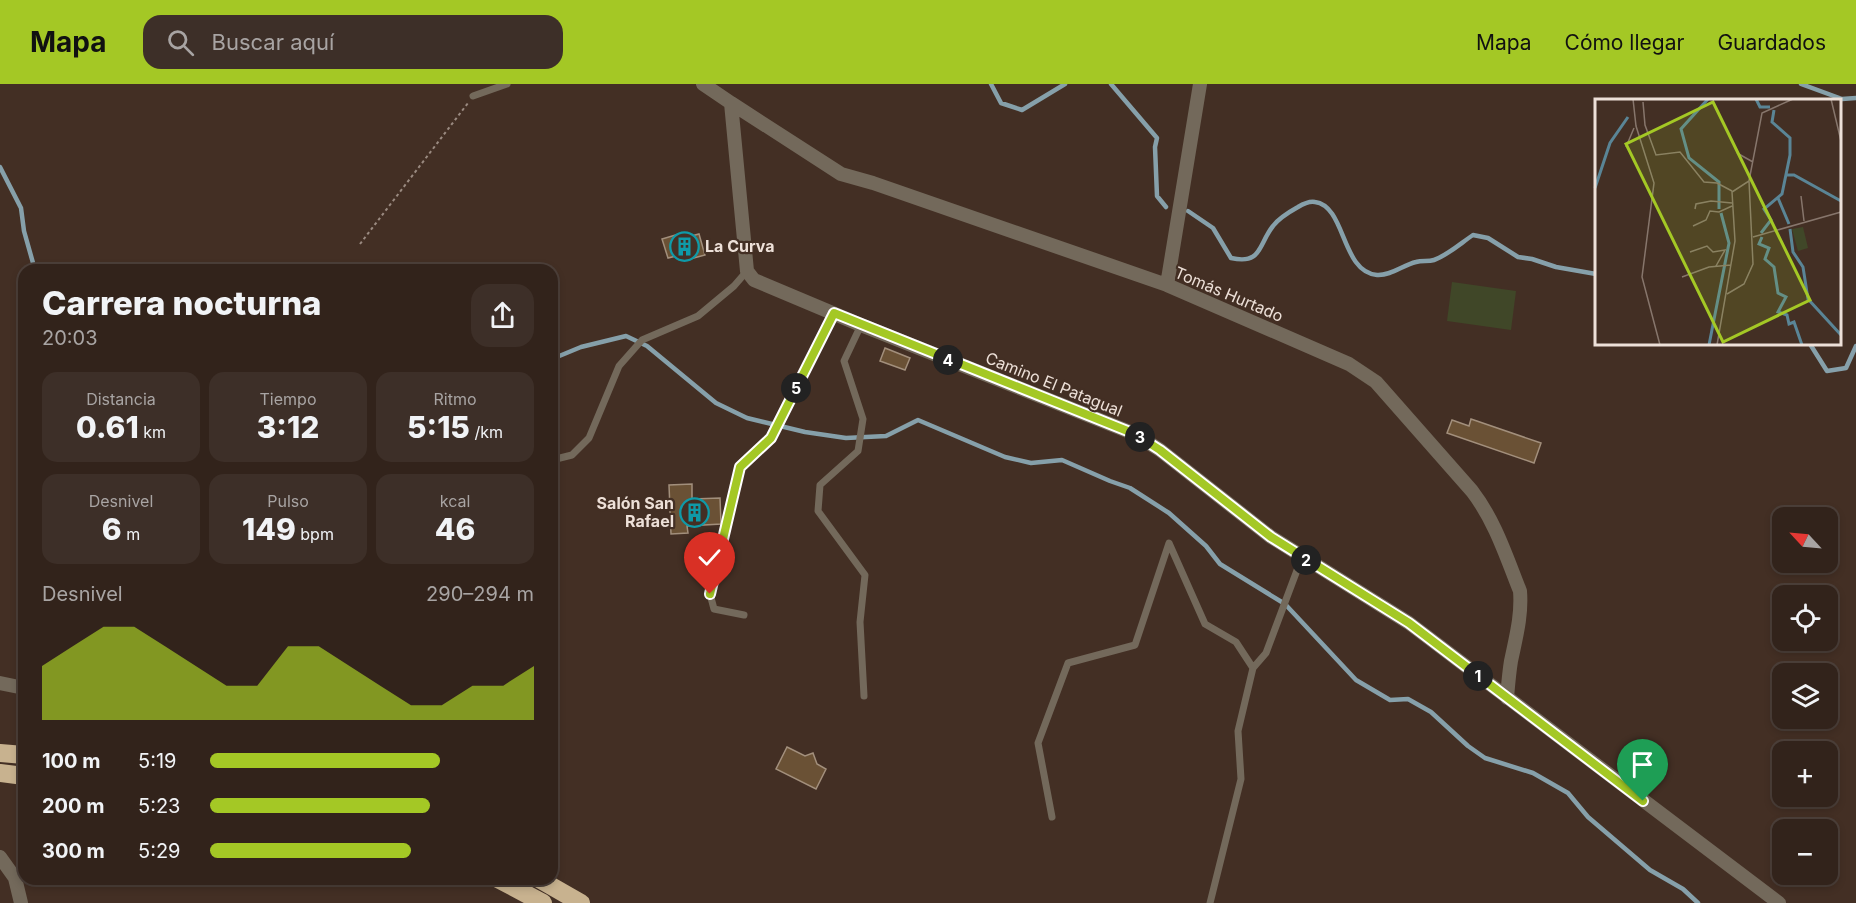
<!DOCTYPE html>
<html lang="es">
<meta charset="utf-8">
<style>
:root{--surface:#32231b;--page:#3d2f28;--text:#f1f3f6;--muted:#a8a4a3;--line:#4d403a;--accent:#a4c825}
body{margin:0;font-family:Inter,sans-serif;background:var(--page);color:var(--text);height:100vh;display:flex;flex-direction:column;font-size:22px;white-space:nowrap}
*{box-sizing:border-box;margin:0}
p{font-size:20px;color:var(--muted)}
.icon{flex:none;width:33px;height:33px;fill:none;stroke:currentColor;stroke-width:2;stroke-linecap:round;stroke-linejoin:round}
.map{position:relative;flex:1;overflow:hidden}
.sheet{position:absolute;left:18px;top:180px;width:540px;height:621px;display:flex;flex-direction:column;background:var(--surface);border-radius:18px;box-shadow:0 3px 9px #0003,0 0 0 2px var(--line)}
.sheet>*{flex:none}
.needle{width:39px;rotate:296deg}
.buttons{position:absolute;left:1772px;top:423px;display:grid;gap:12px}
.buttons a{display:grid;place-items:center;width:66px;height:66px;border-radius:12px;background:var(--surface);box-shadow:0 3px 9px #0003,0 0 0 2px var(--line);font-size:30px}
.pin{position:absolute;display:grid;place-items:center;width:51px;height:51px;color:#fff;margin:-62px -26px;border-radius:50% 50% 50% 0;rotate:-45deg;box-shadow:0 0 6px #0007}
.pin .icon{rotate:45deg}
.km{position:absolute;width:30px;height:30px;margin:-15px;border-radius:50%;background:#222;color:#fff;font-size:16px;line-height:30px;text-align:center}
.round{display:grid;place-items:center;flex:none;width:63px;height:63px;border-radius:18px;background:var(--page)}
.overview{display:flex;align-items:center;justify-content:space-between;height:102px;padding:0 24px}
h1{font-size:33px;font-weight:800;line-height:45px}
.figures{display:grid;grid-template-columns:repeat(3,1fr);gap:9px;height:102px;padding:6px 24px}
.figures div{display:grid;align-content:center;border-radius:15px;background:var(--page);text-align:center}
.figures b{font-size:30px;font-weight:800}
.figures small{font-size:16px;font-weight:400}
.figures p{font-size:16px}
.chart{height:168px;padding:12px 24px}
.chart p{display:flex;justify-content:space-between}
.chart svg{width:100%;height:108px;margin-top:6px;fill:var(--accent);opacity:.7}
ul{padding:0 24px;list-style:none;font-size:20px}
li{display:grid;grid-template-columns:96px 72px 1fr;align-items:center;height:45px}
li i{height:15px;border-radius:8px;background:var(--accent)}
header{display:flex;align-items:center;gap:36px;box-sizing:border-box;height:84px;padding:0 30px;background:var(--accent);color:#111}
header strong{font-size:28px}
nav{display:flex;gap:33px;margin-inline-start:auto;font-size:21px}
.search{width:420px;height:54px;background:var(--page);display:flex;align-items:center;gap:15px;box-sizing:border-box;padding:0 21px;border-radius:18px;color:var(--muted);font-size:22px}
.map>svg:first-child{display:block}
</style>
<header>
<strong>Mapa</strong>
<div class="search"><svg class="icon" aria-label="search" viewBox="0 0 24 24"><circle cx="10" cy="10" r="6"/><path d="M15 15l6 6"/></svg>Buscar aquí</div>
<nav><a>Mapa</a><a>Cómo llegar</a><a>Guardados</a></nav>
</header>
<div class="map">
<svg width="1856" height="819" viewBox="0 0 1856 819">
<rect width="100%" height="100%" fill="#432f24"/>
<!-- green -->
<path fill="#404728" d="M1452,198L1516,207L1511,246L1447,237Z"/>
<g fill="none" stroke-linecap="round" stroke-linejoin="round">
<!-- stream -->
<path stroke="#86a0aa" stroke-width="4.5" d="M991,0L1001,19L1022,26L1065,0
M1111,0L1157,54L1155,63L1157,112L1166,123
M1801,0L1842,15L1856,14
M0,83L21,124L24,147L35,186
M1188,127L1213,144L1231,174C1262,181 1258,161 1273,142C1279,134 1289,128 1298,123C1303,120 1310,117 1315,118C1346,122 1341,188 1377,191C1391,192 1403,181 1416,178C1422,176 1428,178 1434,176C1448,171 1461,159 1473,151L1488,154L1518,173L1532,175L1556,183L1596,190
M1810,260L1827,287L1846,284L1856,262
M552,275L581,263L626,252L647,262L716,319L747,334L805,348L846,354L886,352L918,336L1005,373L1031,379L1062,376L1110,397L1130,404L1169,429L1206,462L1220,480L1285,520L1356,596L1390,616L1408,615L1431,628L1468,662L1485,674L1533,689L1568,709L1588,733L1650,786L1683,805L1698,819"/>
</g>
<!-- building -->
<path fill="#6a5135" stroke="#a28f7c" stroke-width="1.5" d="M679,150L680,155L699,150L705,171L686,176L684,170L668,174L662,155Z
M885,264L910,274L905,286L880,277Z
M1471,335L1541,359L1534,379L1447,349L1452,336L1469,342Z
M692,400V415L720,414L721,440L687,442L688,449L671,450L669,401Z
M787,663L805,672L813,669L817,680L826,685L816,705L776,685Z"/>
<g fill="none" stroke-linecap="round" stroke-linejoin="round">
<!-- path -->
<path stroke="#9a8a80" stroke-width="2" stroke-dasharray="3 3" stroke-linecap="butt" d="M360,160L468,19"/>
<!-- service -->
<path stroke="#73695b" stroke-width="7" d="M473,12L507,0
M861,241L844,277L863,335L858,367L820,401L818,427L865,491L860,538L864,612
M552,376L572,371L589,354L619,282L642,256L698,232L734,202L747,187
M744,531L714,525L710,510L740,383L771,354L834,229
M1052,733L1038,659L1068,579L1135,561L1169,459L1205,540L1236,558L1253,584
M1210,819L1241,695L1238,647L1253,584L1266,569L1302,473"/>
<!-- minor -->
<path stroke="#73695b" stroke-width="14" d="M703,0L731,19L747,187L754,196L861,241L1135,350L1160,366L1271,453L1409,539L1779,819
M731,19L841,90L873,99L1167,201L1349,280L1376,298L1472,407C1495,437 1506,472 1520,507C1522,531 1516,553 1511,577C1509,589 1508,602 1507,614
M1167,201L1200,0
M0,599L24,604
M0,773L15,794L21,819"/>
<!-- motorway -->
<path stroke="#c8b28f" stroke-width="18" d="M0,669L24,671
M0,689L24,692
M498,795L543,819
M539,795L581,819"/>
</g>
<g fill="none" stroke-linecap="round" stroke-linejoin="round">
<defs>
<path id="route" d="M710,510L740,383L771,354L834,229L1135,350L1160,366L1271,453L1409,539L1643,717"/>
</defs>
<!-- route casing -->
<use href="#route" stroke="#fff" stroke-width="12"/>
<!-- route -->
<use href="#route" stroke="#a4c825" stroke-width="8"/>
</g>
<!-- icons -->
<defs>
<symbol id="building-ring" viewBox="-11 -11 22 22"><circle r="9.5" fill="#432f24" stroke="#0f9aa8" stroke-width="1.5"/><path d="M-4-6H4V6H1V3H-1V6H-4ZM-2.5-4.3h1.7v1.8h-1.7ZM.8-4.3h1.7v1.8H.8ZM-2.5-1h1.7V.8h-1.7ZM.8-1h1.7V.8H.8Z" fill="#0f9aa8"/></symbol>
</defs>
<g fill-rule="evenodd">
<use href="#building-ring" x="668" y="146" width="33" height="33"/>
<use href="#building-ring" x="678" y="412" width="33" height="33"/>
</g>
<g text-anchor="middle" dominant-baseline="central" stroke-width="4.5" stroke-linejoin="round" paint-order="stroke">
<!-- poi labels -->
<g font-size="16" font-weight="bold" fill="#ede0d8" stroke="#432f24" text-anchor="start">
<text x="705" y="162">La Curva</text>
<text x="674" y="419" text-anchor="end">Salón San<tspan x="674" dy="18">Rafael</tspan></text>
</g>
<!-- street labels -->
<g font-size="16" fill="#ede0d8" stroke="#432f24">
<text transform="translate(1229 210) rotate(23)">Tomás Hurtado</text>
<text transform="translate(1054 300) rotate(22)">Camino El Patagual</text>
</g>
</g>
<!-- overview -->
<g transform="translate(1595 15)">
<rect width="246" height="246" fill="#432f24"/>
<path d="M208,128L213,149L203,152L197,130Z" fill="#404728"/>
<path fill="none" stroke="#5a8596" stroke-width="3" d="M113,0L86,30L94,59L124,83V110M161,0L165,8H175M191,76H199L246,102M0,89L15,44L33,18M183,99L194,125M195,130L198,153L208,168L213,200L246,236M166,134L176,121L169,110L187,95L195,56V39L177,23L179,11M167,138L164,145L174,149L170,160L179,168L183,194L191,198L183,213L192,216L194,225L199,223L207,246M114,246L134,144L126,114"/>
<path fill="none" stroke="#87766c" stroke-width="1.5" d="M38,0L41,27L59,84L47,178L65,246M236,0L246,42M48,3L50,26L61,56L85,53L109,83L122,84L137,92M31,48L39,29M142,54L158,63M206,97L209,122M100,110L101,105L116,102L137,104M98,127L111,121L115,112L124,113L137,107M158,138L246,113M95,153L112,147L118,153L130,151L121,167M87,178L114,168L136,166M132,195L149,185L158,165L154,82M122,246L140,142L137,93L154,82L167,14L198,0"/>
<path fill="#a4c825" fill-opacity="0.15" stroke="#a4c825" stroke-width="3" d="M118,3L215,201L128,243L31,45Z"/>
<rect width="246" height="246" fill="none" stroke="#ede0d8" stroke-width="3"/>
</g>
</svg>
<div class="buttons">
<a><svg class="needle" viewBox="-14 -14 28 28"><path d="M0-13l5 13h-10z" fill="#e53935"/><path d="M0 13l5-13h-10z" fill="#a8a4a3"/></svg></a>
<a><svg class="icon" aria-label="locate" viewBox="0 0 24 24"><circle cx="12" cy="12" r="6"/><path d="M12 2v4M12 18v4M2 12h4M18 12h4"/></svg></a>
<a><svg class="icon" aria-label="layers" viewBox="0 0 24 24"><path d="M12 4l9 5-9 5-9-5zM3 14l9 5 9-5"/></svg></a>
<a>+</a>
<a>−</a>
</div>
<div class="pin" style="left:1643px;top:717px;background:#1e9e55"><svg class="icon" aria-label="arrive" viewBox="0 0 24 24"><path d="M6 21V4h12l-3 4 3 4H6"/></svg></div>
<div class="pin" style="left:710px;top:510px;background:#d93025"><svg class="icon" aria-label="check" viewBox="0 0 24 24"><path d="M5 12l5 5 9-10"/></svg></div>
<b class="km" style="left:1478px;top:592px">1</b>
<b class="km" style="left:1306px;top:476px">2</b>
<b class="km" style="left:1140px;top:353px">3</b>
<b class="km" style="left:948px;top:276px">4</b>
<b class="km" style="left:796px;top:304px">5</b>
<section class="sheet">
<div class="overview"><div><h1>Carrera nocturna</h1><p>20:03</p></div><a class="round"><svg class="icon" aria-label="share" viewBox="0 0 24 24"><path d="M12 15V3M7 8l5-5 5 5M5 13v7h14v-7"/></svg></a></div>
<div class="figures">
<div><p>Distancia</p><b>0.61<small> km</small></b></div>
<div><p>Tiempo</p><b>3:12</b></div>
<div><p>Ritmo</p><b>5:15<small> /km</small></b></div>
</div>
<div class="figures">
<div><p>Desnivel</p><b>6<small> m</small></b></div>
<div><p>Pulso</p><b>149<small> bpm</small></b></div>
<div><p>kcal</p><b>46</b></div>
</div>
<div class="chart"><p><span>Desnivel</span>290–294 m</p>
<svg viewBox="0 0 160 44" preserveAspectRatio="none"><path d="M0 44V22L10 14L20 6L30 6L40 14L50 22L60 30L70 30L80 14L90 14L100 22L110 30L120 38L130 38L140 30L150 30L160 22V44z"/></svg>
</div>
<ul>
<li><b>100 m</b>5:19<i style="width:71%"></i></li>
<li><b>200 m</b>5:23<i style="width:68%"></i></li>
<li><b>300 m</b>5:29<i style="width:62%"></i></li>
</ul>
</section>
</div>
